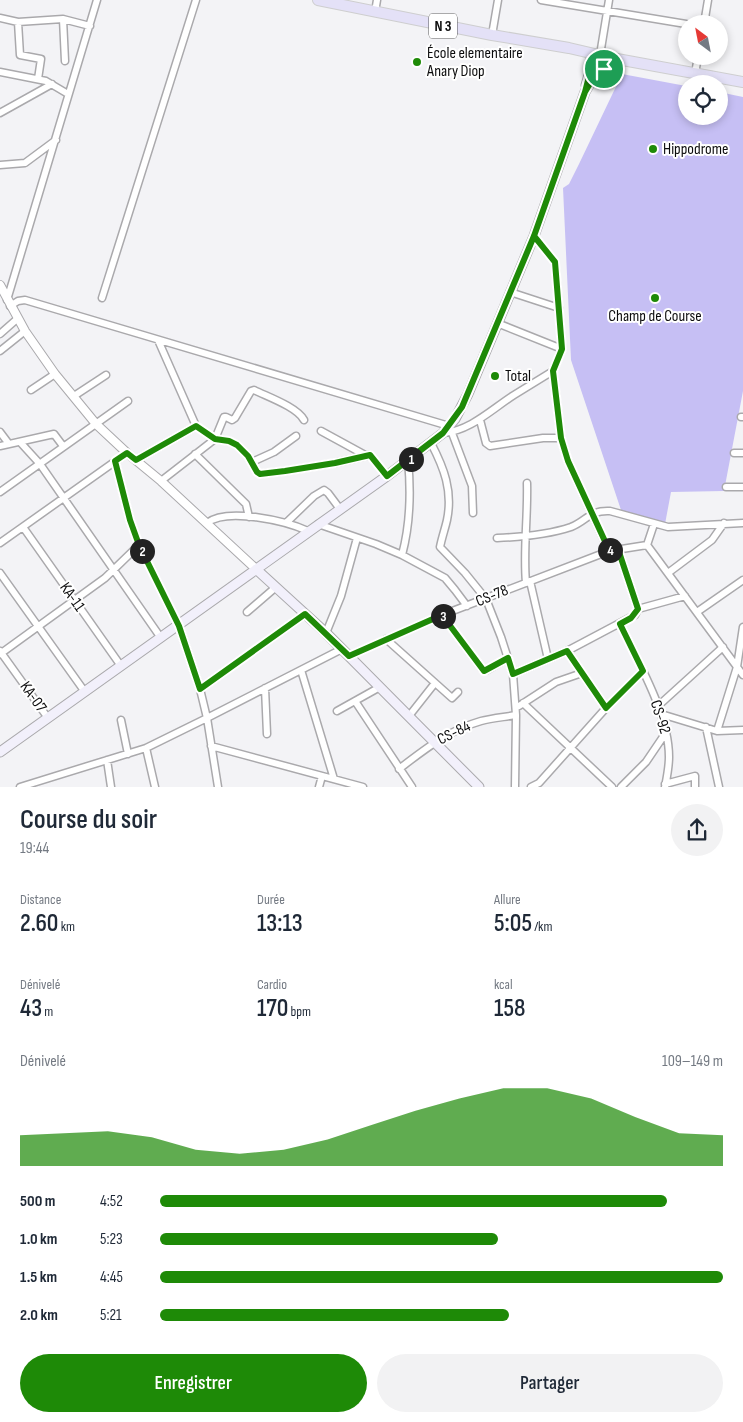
<!DOCTYPE html>
<html lang="fr">
<meta charset="utf-8">
<style>
:root{--surface:#fff;--page:#f2f2f3;--text:#1f2937;--muted:#747a83;--accent:#1e8a07}
body{margin:0;font-family:"Sofia Sans Condensed",sans-serif;background:var(--page);color:var(--text);height:100vh;display:flex;flex-direction:column;font-size:19px;white-space:nowrap}
*{box-sizing:border-box;margin:0}
p{font-size:16px;color:var(--muted)}
.icon{flex:none;width:28px;height:28px;fill:none;stroke:currentColor;stroke-width:2;stroke-linecap:round;stroke-linejoin:round}
.map{position:relative;height:787px;overflow:hidden}
.panel{display:flex;flex-direction:column;background:var(--surface);flex:1}
.panel>*{flex:none}
.needle{width:32px;rotate:328deg}
.buttons{position:absolute;left:678px;top:15px;display:grid;gap:10px}
.buttons a{display:grid;place-items:center;width:50px;height:50px;border-radius:50%;background:var(--surface);box-shadow:0 2px 8px #0003;font-size:25px}
.pin{position:absolute;display:grid;place-items:center;width:42px;height:42px;color:#fff;margin:-21px;border:2px solid #fff;border-radius:50%;box-shadow:0 1px 5px #0007}
.km{position:absolute;width:25px;height:25px;margin:-12px;border-radius:50%;background:#222;color:#fff;font-size:14px;line-height:25px;text-align:center}
.round{display:grid;place-items:center;flex:none;width:52px;height:52px;border-radius:26px;background:var(--page)}
.summary{display:flex;align-items:center;justify-content:space-between;height:85px;padding:0 20px}
h1{font-size:28px;font-weight:600;line-height:38px}
.metrics{display:grid;grid-template-columns:repeat(3,1fr);gap:8px;height:85px;padding:5px 20px}
.metrics div{display:grid;align-content:center}
.metrics b{font-size:25px;font-weight:600}
.metrics small{font-size:14px;font-weight:400}
.metrics p{font-size:14px}
.chart{height:140px;padding:10px 20px}
.chart p{display:flex;justify-content:space-between}
.chart svg{width:100%;height:90px;margin-top:5px;fill:var(--accent);opacity:.7}
.button{display:flex;gap:10px;margin-top:auto;padding:10px 20px}
.button a{flex:1;height:58px;border-radius:30px;background:var(--accent);color:#fff;font-size:20px;font-weight:600;line-height:58px;text-align:center}
.button a+a{background:var(--page);color:var(--text)}
ul{padding:0 20px;list-style:none;font-size:16px}
li{display:grid;grid-template-columns:80px 60px 1fr;align-items:center;height:38px}
li i{height:12px;border-radius:6px;background:var(--accent)}
.map>svg:first-child{display:block}
</style>
<div class="map">
<svg width="743" height="787" viewBox="0 0 743 787">
<rect width="100%" height="100%" fill="#f3f3f6"/>
<!-- green -->
<path fill="#c6bff4" d="M622,74L686,86V116H719V92L743,97V391L724,491L671,492L665,524L621,510L571,360L563,188L569,184L579,164Z"/>
<g fill="none" stroke-linecap="round" stroke-linejoin="round">
<defs>
<path id="minor" d="M541,0L686,24
M375,12L377,0
M0,18L18,22L63,19L90,26
M63,19L65,61
M18,22L20,55L41,59L38,79
M704,24L708,0
M492,35L498,0
M600,55L609,0
M0,72L46,81L68,94
M695,74L698,56
M0,113L52,84
M0,165L25,163L56,140
M534,236L555,262L562,349L553,371L561,438L568,461L609,551
M510,292L559,308
M102,298L196,0
M7,300L97,0
M10,306L18,301L25,300L449,426
M497,323L562,349
M0,334L17,319
M158,340L196,426L215,439L229,441L237,445L248,456L257,472L260,474L285,471L335,463L370,455L387,476
M0,351L25,331
M31,390L55,374
M74,396L106,375
M741,417H743
M480,420L486,443L490,446L543,438H561
M321,431L365,455
M0,432L9,444
M443,433C470,431 492,409 514,395C527,387 540,379 553,371
M452,433L472,486L473,513
M20,442L40,464L161,638
M431,443C444,468 453,491 447,520C445,529 442,537 440,547L465,573L486,599L501,637L513,674L516,715L515,787
M0,446L54,434L63,446
M734,453H743
M195,454L246,504L249,517
M136,460L196,426
M115,461L130,520L139,545L179,626L200,689L207,718L218,787
M252,462L274,452L296,436
M161,481L215,439L224,417H226L232,420L235,418L251,391L254,390C268,397 297,407 304,420
M726,487H743
M0,492L128,401
M207,523C227,507 286,521 308,531
M286,523L314,496L324,490L328,493L340,509
M318,524L376,544L402,555L445,578L455,590L467,606
M23,527L121,666
M497,538C523,537 547,535 571,527C588,520 589,510 610,511L668,527L743,523
M0,543L127,453
M647,545L743,675
M647,545L654,524
M402,555C410,525 411,491 408,460
M0,573L85,692
M668,573L712,540L724,523
M530,581L548,659
M526,583C523,550 528,517 527,483
M638,609L685,596
M247,612L276,587
M697,612L743,580
M442,615L483,670H487L508,658
M620,624C638,662 669,714 669,757C669,767 667,777 665,787
M326,633L341,596L357,538
M386,639L452,698L458,692
M0,651L48,718
M567,651L582,673
M0,654L105,578L139,545
M349,656L442,615L609,551L647,545
M301,670L334,779
M513,674L567,651L635,615L638,609L618,549
M265,688L267,734
M200,689L305,614
M355,701L412,787
M523,703L612,787
M519,706L556,682L582,673L606,708
M658,706L723,647
M337,711L380,687
M661,714L717,731L743,730
M409,716L435,683
M121,720L128,754
M706,727L719,787
M717,731L737,667L743,627
M211,746L363,787
M146,748L155,787
M107,760L111,787
M399,769C425,749 449,730 481,721C492,718 505,717 516,715
M665,784L695,776V787
M20,787L146,748L207,718L342,649
M319,787L322,776
M531,787L539,783L606,708L643,671
M621,787L646,762L667,731"/>
<path id="tertiary" d="M0,285L25,331L55,374L96,424L127,453L161,481L256,569"/>
<path id="secondary" d="M586,85L592,65
M256,569L326,633L479,787
M0,752L387,476L443,433L455,419L468,394L534,236L585,92L592,80L604,69"/>
<path id="primary" d="M318,0L492,35L569,48L599,55
M591 62a8 8 0 1 1 16 0a8 8 0 1 1-16 0Z
M602,55L617,59L743,82"/>
</defs>
<!-- minor casing -->
<use href="#minor" stroke="#aaa9ac" stroke-width="9"/>
<!-- tertiary casing -->
<use href="#tertiary" stroke="#aaa9ac" stroke-width="10"/>
<!-- secondary casing -->
<use href="#secondary" stroke="#aaa9ac" stroke-width="11"/>
<!-- primary casing -->
<use href="#primary" stroke="#cececf" stroke-width="12"/>
<!-- minor -->
<use href="#minor" stroke="#fff" stroke-width="6"/>
<!-- tertiary -->
<use href="#tertiary" stroke="#fff" stroke-width="8"/>
<!-- secondary -->
<use href="#secondary" stroke="#f2f0fb" stroke-width="9"/>
<!-- primary -->
<use href="#primary" stroke="#e4e1f7" stroke-width="10"/>
</g>
<g fill="none" stroke-linecap="round" stroke-linejoin="round">
<defs>
<path id="route" d="M604,69L592,80L585,92L534,236L462,407L443,433L387,476L370,455L335,463L285,471L260,474L257,472L248,456L237,445L229,441L215,439L196,426L136,460L127,453L115,461L130,520L139,545L179,626L200,689L305,614L349,656L442,615L484,671L508,658L513,674L567,651L606,708L643,671L620,624L631,618L638,609L618,549L609,550L568,461L561,438L553,371L562,349L555,262L534,236L585,92L592,65L598,70L604,69"/>
</defs>
<!-- route casing -->
<use href="#route" stroke="#fff" stroke-width="10"/>
<!-- route -->
<use href="#route" stroke="#1e8a07" stroke-width="6"/>
</g>
<!-- markers -->
<g fill="#1e8a07" stroke="#fff" stroke-width="2">
<circle cx="417" cy="62" r="5"/>
<circle cx="653" cy="149" r="5"/>
<circle cx="655" cy="298" r="5"/>
<circle cx="495" cy="376" r="5"/>
</g>
<g text-anchor="middle" dominant-baseline="central" stroke-width="4" stroke-linejoin="round" paint-order="stroke">
<!-- shield labels -->
<rect fill="#fff" stroke="#555556" stroke-width="1" x="429" y="13.5" width="28" height="25" rx="4"/>
<g font-size="15" font-weight="bold" fill="#0c0c0d">
<text x="443" y="26">N 3</text>
</g>
<!-- poi labels -->
<g font-size="16" fill="#0c0c0d" stroke="#fff" text-anchor="start">
<text x="427" y="53">École elementaire<tspan x="427" dy="18">Anary Diop</tspan></text>
<text x="663" y="149">Hippodrome</text>
<text x="655" y="316" text-anchor="middle">Champ de Course</text>
<text x="505" y="376">Total</text>
</g>
<!-- street labels -->
<g font-size="16" fill="#0c0c0d" stroke="#fff">
<text transform="translate(492 596) rotate(-22)">CS-78</text>
<text transform="translate(72 597) rotate(55)">KA-11</text>
<text transform="translate(33 697) rotate(55)">KA-07</text>
<text transform="translate(660 717) rotate(72)">CS-92</text>
<text transform="translate(454 733) rotate(-26)">CS-84</text>
</g>
</g>
</svg>
<div class="buttons">
<a><svg class="needle" viewBox="-14 -14 28 28"><path d="M0-13l5 13h-10z" fill="#e53935"/><path d="M0 13l5-13h-10z" fill="#747a83"/></svg></a>
<a><svg class="icon" aria-label="locate" viewBox="0 0 24 24"><circle cx="12" cy="12" r="6"/><path d="M12 2v4M12 18v4M2 12h4M18 12h4"/></svg></a>
</div>
<div class="pin" style="left:604px;top:69px;background:#1e9e55"><svg class="icon" aria-label="arrive" viewBox="0 0 24 24"><path d="M6 21V4h12l-3 4 3 4H6"/></svg></div>
<b class="km" style="left:411px;top:459px">1</b>
<b class="km" style="left:142px;top:551px">2</b>
<b class="km" style="left:443px;top:616px">3</b>
<b class="km" style="left:610px;top:550px">4</b>
</div>
<section class="panel">
<div class="summary"><div><h1>Course du soir</h1><p>19:44</p></div><a class="round"><svg class="icon" aria-label="share" viewBox="0 0 24 24"><path d="M12 15V3M7 8l5-5 5 5M5 13v7h14v-7"/></svg></a></div>
<div class="metrics">
<div><p>Distance</p><b>2.60<small> km</small></b></div>
<div><p>Durée</p><b>13:13</b></div>
<div><p>Allure</p><b>5:05<small> /km</small></b></div>
</div>
<div class="metrics">
<div><p>Dénivelé</p><b>43<small> m</small></b></div>
<div><p>Cardio</p><b>170<small> bpm</small></b></div>
<div><p>kcal</p><b>158</b></div>
</div>
<div class="chart"><p><span>Dénivelé</span>109–149 m</p>
<svg viewBox="0 0 160 44" preserveAspectRatio="none"><path d="M0 44V29L10 28L20 27L30 30L40 36L50 38L60 36L70 31L80 24L90 17L100 11L110 6L120 6L130 11L140 20L150 28L160 29V44z"/></svg>
</div>
<ul>
<li><b>500 m</b>4:52<i style="width:90%"></i></li>
<li><b>1.0 km</b>5:23<i style="width:60%"></i></li>
<li><b>1.5 km</b>4:45<i style="width:100%"></i></li>
<li><b>2.0 km</b>5:21<i style="width:62%"></i></li>
</ul>
<div class="button"><a>Enregistrer</a><a>Partager</a></div>
</section>
